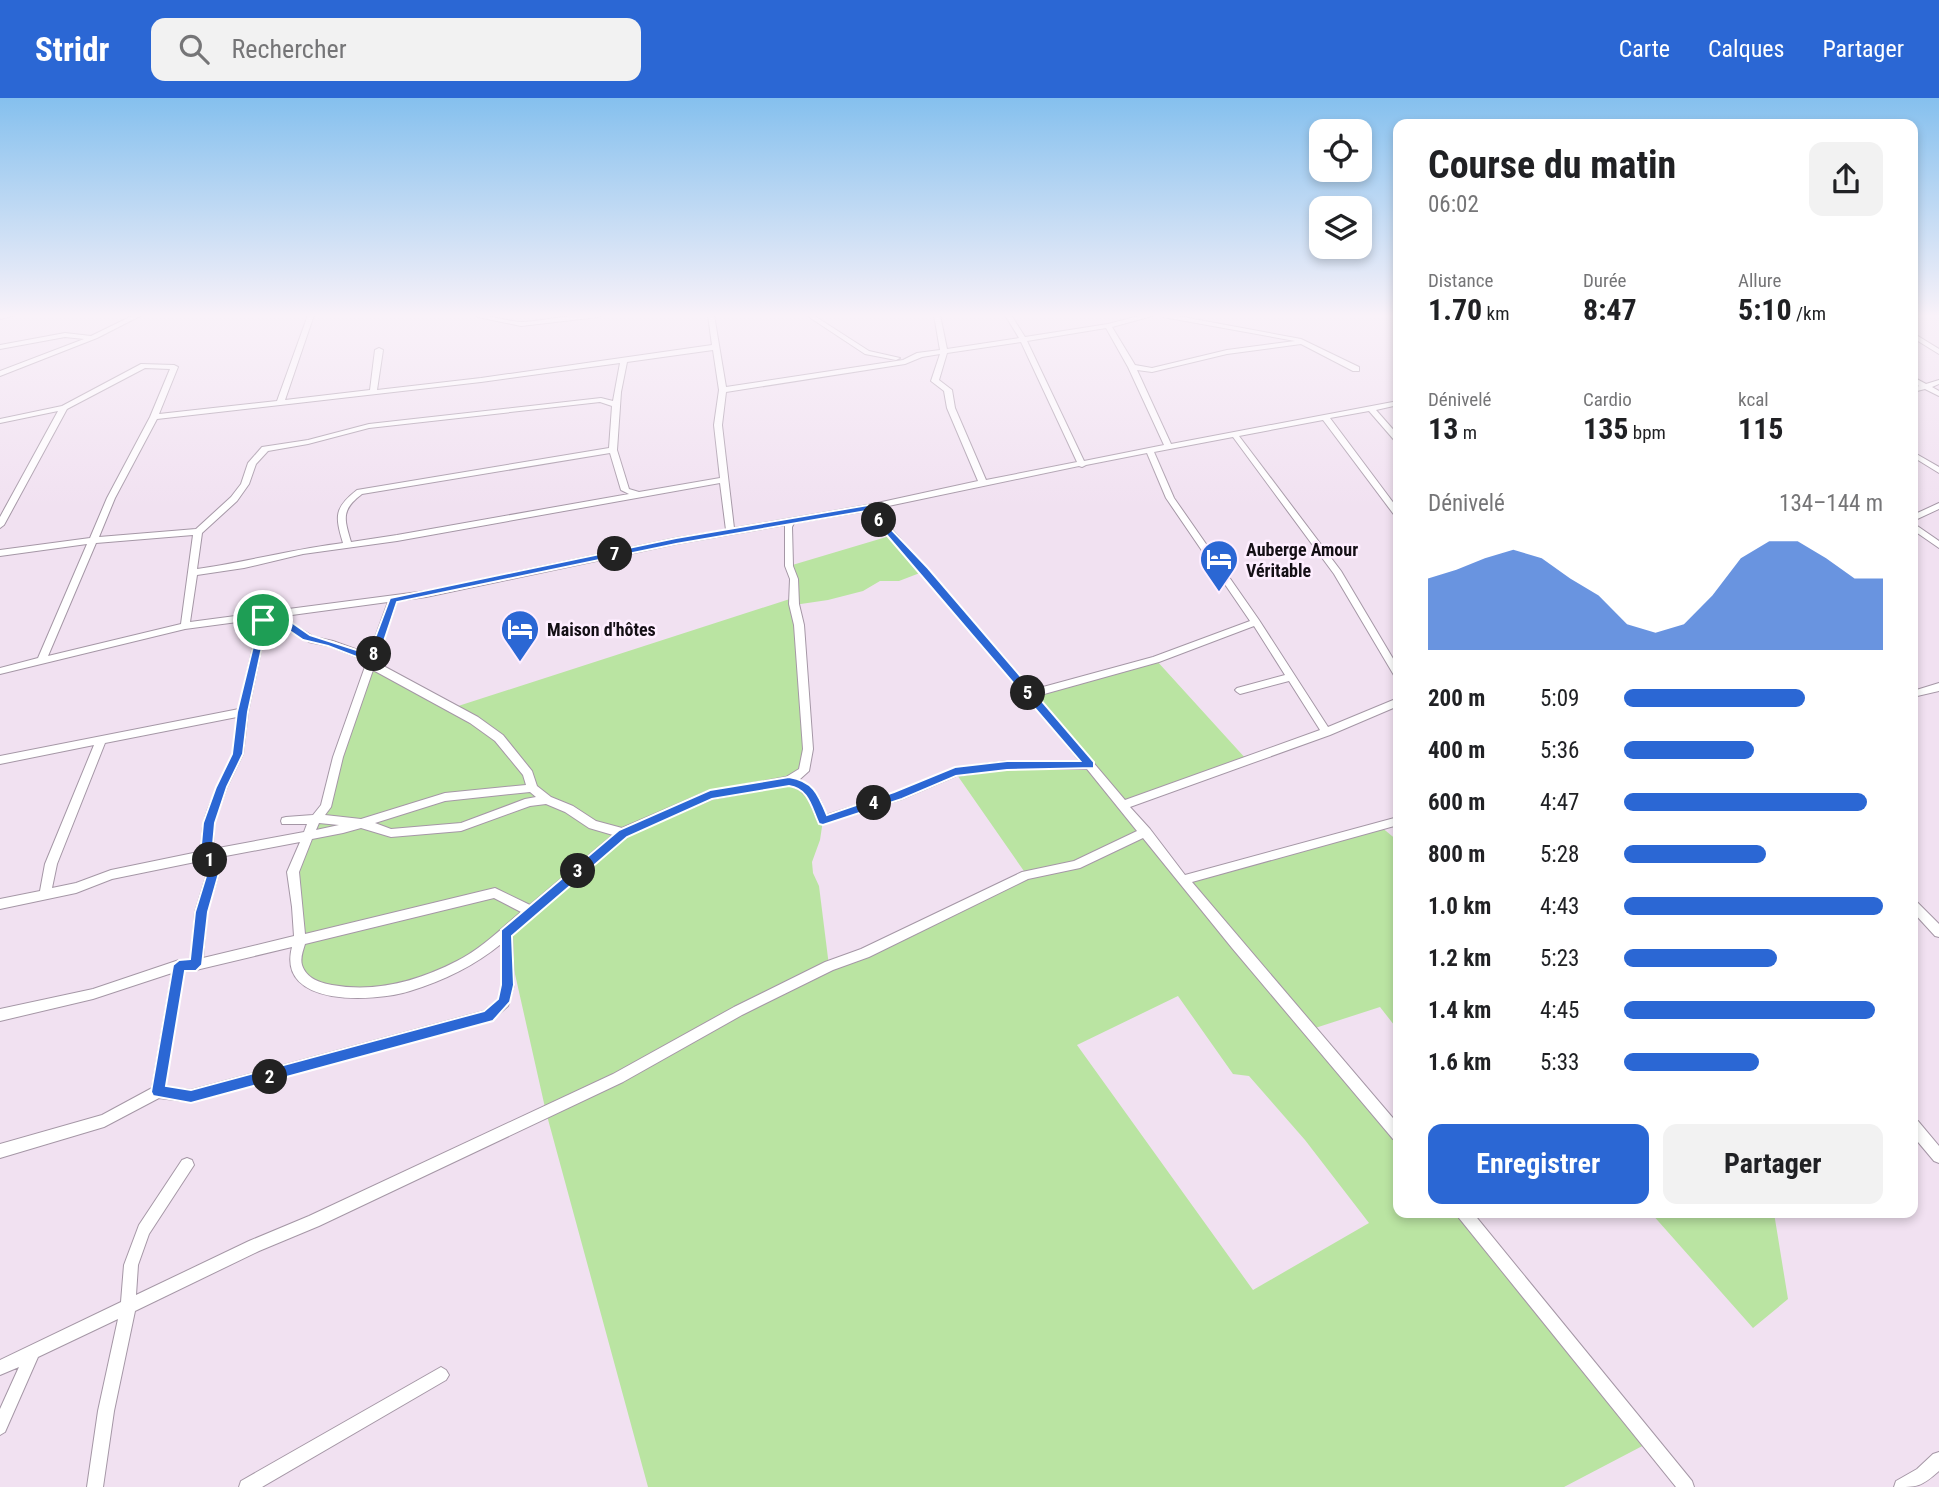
<!DOCTYPE html>
<html lang="fr">
<meta charset="utf-8">
<style>
:root{--surface:#fff;--page:#f2f2f2;--text:#202124;--muted:#757577;--accent:#2b67d4}
body{margin:0;font-family:"Roboto Condensed",sans-serif;background:var(--page);color:var(--text);height:100vh;display:flex;flex-direction:column;font-size:26px;white-space:nowrap}
*{box-sizing:border-box;margin:0}
p{font-size:23px;color:var(--muted)}
.icon{flex:none;width:38px;height:38px;fill:none;stroke:currentColor;stroke-width:2;stroke-linecap:round;stroke-linejoin:round}
.map{position:relative;flex:1;overflow:hidden}
.drawer{position:absolute;left:1393px;top:21px;width:525px;height:1099px;display:flex;flex-direction:column;background:var(--surface);border-radius:14px;box-shadow:0 4px 10px #0003}
.drawer>*{flex:none}
.tools{position:absolute;left:1309px;top:21px;display:grid;gap:14px}
.tools a{display:grid;place-items:center;width:63px;height:63px;border-radius:14px;background:var(--surface);box-shadow:0 4px 10px #0003;font-size:35px}
.pin{position:absolute;display:grid;place-items:center;width:60px;height:60px;color:#fff;margin:-30px;border:4px solid #fff;border-radius:50%;box-shadow:0 2px 7px #0007}
.km{position:absolute;width:35px;height:35px;margin:-18px;border-radius:50%;background:#222;color:#fff;font-size:19px;line-height:35px;text-align:center}
.round{display:grid;place-items:center;flex:none;width:74px;height:74px;border-radius:14px;background:var(--page)}
.headline{display:flex;align-items:center;justify-content:space-between;height:119px;padding:0 35px}
h1{font-size:38px;font-weight:700;line-height:52px}
.stats{display:grid;grid-template-columns:repeat(3,1fr);gap:10px;height:119px;padding:7px 35px}
.stats div{display:grid;align-content:center}
.stats b{font-size:30px;font-weight:700}
.stats small{font-size:19px;font-weight:400}
.stats p{font-size:19px}
.chart{height:196px;padding:14px 35px}
.chart p{display:flex;justify-content:space-between}
.chart svg{width:100%;height:126px;margin-top:7px;fill:var(--accent);opacity:.7}
.cta{display:flex;gap:14px;margin-top:auto;padding:14px 35px}
.cta a{flex:1;height:80px;border-radius:14px;background:var(--accent);color:#fff;font-size:28px;font-weight:700;line-height:80px;text-align:center}
.cta a+a{background:var(--page);color:var(--text)}
ul{padding:0 35px;list-style:none;font-size:23px}
li{display:grid;grid-template-columns:112px 84px 1fr;align-items:center;height:52px}
li i{height:18px;border-radius:9px;background:var(--accent)}
header{display:flex;align-items:center;gap:42px;box-sizing:border-box;height:98px;padding:0 35px;background:var(--accent);color:#fff}
header strong{font-size:33px}
nav{display:flex;gap:38px;margin-inline-start:auto;font-size:24px}
.search{width:490px;height:63px;background:var(--page);display:flex;align-items:center;gap:18px;box-sizing:border-box;padding:0 24px;border-radius:14px;color:var(--muted);font-size:26px}
.map>svg:first-child{display:block}
</style>
<header>
<strong>Stridr</strong>
<div class="search"><svg class="icon" aria-label="search" viewBox="0 0 24 24"><circle cx="10" cy="10" r="6"/><path d="M15 15l6 6"/></svg>Rechercher</div>
<nav><a>Carte</a><a>Calques</a><a>Partager</a></nav>
</header>
<div class="map">
<svg width="1939" height="1389" viewBox="0 0 1939 1389">
<rect width="100%" height="100%" fill="#f1e1f1"/>
<!-- green -->
<path fill="#bae4a2" fill-rule="evenodd" d="M893,437L925,473L899,483H880L863,493L828,502L794,507L805,631L804,673L790,683L810,692L823,722L820,742L812,764L813,775L819,788L829,868L1026,776L955,674L1007,667H1089L1030,596L1156,562L1247,662L1124,707L1185,782L1380,728L1398,743V932L1380,909L1309,932L1398,1040V1115H1460L1650,1344L1564,1389H648L546,1014L506,836L461,868L381,894L318,889L297,870L293,774L326,709L371,566L452,610L793,500L789,468ZM1178,898L1233,976L1249,978L1305,1042L1369,1125L1253,1192L1077,947Z
M1651,1115H1774L1788,1201L1753,1230Z"/>
<g fill="none" stroke-linecap="round" stroke-linejoin="round">
<defs>
<path id="minor" d="M0,217H15L0,221Z
M134,217H142L97,240L0,278V273L84,241L65,239L0,251V247L65,235L91,238Z
M308,217H314L285,302L370,292L375,252L379,250L383,252L377,292L481,280L712,247L708,217H714L726,289L903,262L917,255L940,252L934,217H940L947,251L1019,240L1005,217H1011L1025,239L1108,226L1143,217H1153L1152,218L1112,229L1135,267L1152,270L1227,252L1295,243L1163,219L1160,217H1172L1301,241L1359,269V273H1353L1301,246L1227,256L1152,274L1137,272L1171,346L1398,303V307L1376,312L1398,337V343H1395L1369,313L1330,320L1398,411V419L1395,418L1323,322L1239,338L1341,473L1398,569V580L1395,579L1334,476L1233,339L1154,354L1174,400L1259,522L1328,629L1398,600V608L1330,637L1130,709L1150,731L1185,777L1398,719V727L1192,784L1398,1026V1042L1393,1041L1232,850L1143,740L1080,770L1028,781L869,859L833,872L742,917L623,984L319,1128L259,1153L135,1213L114,1313L103,1389H87L98,1313L118,1221L38,1259L5,1334L0,1337V1311L19,1269L0,1277V1262L121,1204L124,1167L139,1127L182,1062L187,1060L192,1062L194,1067L149,1136L138,1167L136,1197L249,1143L309,1118L613,976L734,909L825,864L861,851L1022,774L1074,763L1137,733L1087,671H1007L956,678L902,701L823,726L819,725L808,700L799,691L789,687L712,701L627,738L538,814L536,817L512,836L514,887L508,908L492,922L191,1004L159,1000L104,1029L0,1060V1046L102,1017L152,990L172,875L93,901L0,923V911L93,891L179,862H191L195,814L207,775L205,762L112,781L76,795L0,811V801L40,793L45,766L94,647L0,666V658L239,611L259,521L185,531L0,576V570L38,560L87,446L0,458V452L90,440L107,400L150,319L170,271L145,270L67,311L4,427L0,430V419L58,313L0,325V321L62,308L141,266L174,267L178,269L159,316L277,303ZM1106,230L1128,269L1164,347L1084,363L1027,243ZM1021,244L1077,364L986,382L955,310L952,292L939,282L947,255ZM713,252L719,292L714,327L720,380L639,394L629,391L617,352L621,294L627,264ZM940,256L931,283L944,293L947,310L978,383L868,407L734,430L722,327L726,294L905,266L922,259ZM620,265L613,303L601,300L369,326L308,342L262,349L248,365L241,386L231,399L196,431L99,439L115,400L157,321L481,284ZM600,304L612,308L609,350L357,392C334,410 335,418 343,445C294,451 246,464 197,471L202,435L237,403L249,386L256,366L268,353L308,346L369,330ZM610,355L621,392L629,396L397,437L351,444C344,420 341,412 362,396ZM1147,355L1166,400L1250,523L1153,559L1032,592L874,411L1079,368L1082,369L1086,367ZM720,385L726,432L676,440L426,493L190,524L197,477L244,470L303,456L397,443ZM866,413L985,549L1080,663H1007L955,670L895,695L826,717C821,701 815,689 799,682L809,673L813,651L804,527L799,506L798,481L793,468L792,429L794,425ZM785,427V468L790,481L789,506L794,527L803,651L799,671L786,679L706,694L622,730L596,723L573,708L551,699L537,688L532,673L503,637L478,619L376,564L397,503L426,499L676,446ZM193,437L181,526L48,558L96,445ZM388,504L369,556L333,543L314,539L283,520L277,519ZM267,525H278L309,544L329,548L367,563L333,659L321,707L313,717L286,719L282,720L281,723L282,726H307L304,734L213,751L214,725L227,689L243,656L248,614ZM1254,528L1285,577L1237,590L1235,592L1237,594L1240,596L1289,583L1320,632L1125,702L1037,598L1159,564ZM373,572L470,625L495,643L523,677L526,687L445,695L361,721L325,717L331,709L343,659ZM237,619C236,631 236,646 232,658C221,688 196,719 203,753L111,772L76,785L52,790L57,766L105,645ZM530,694L536,699L525,701L461,725L391,731L375,725L445,703ZM546,706L565,714L589,730L613,737L530,807L495,790L305,836L299,774L312,741L343,735L361,730L391,739L461,733L530,708ZM319,725L339,727L316,732ZM300,744L287,774L292,809L294,838L203,860L207,814L219,775L215,760ZM494,800L521,814C501,831 481,851 457,863C418,883 376,895 332,887C320,885 306,880 302,867C300,860 303,853 305,846ZM501,846L502,887L499,901L484,913L191,992L165,989L184,872H196L292,849C276,910 375,904 410,893C443,883 474,868 501,846Z
M475,217C491,217 508,224 524,224C550,222 576,215 601,217L598,219L521,228L478,219Z
M806,217H813L869,253L900,260L896,262L865,256Z
M1913,235L1939,251V256L1913,240Z
M1913,279L1926,286L1939,282V286L1932,289L1939,293V298L1925,291L1913,294V290L1919,288L1913,284Z
M1913,354L1939,369V375L1913,359Z
M1939,405V411L1913,423V417Z
M1913,425L1939,443V450L1913,432Z
M1939,585V593L1913,599V593Z
M1913,802L1917,804L1939,826V839L1935,838L1913,814Z
M1913,1022L1918,1023L1939,1048V1065L1934,1063L1913,1038Z
M1457,1115H1473L1692,1383L1694,1389H1676L1459,1120Z
M441,1269L446,1272L449,1277L446,1282L262,1389H239L241,1383Z
M1939,1354V1373C1921,1389 1918,1389 1894,1389L1896,1383L1917,1371L1933,1356Z"/>
</defs>
<!-- minor casing -->
<use href="#minor" stroke="#a597a6" stroke-width="2"/>
<!-- minor -->
<use href="#minor" fill="#fff" fill-rule="evenodd"/>
</g>
<!-- sky -->
<linearGradient id="sky" x2="0" y2="1"><stop stop-color="#85c0ee"/><stop offset="0.53" stop-color="#f9f2f9"/><stop offset="1" stop-color="#f9f2f9" stop-opacity="0"/></linearGradient>
<rect width="1939" height="411" fill="url(#sky)"/>
<!-- route -->
<path fill="#2b67d4" stroke="#fff" stroke-width="2" fill-rule="evenodd" d="M868,407L928,470L1094,664V670L1007,672L956,678L902,701L823,727L819,726C811,709 809,691 789,688L712,701L627,739L512,838L514,887L510,904L493,923L191,1005L153,998L151,994L173,867L179,862L190,861L195,814L207,775L201,747L203,725L216,689L232,656L237,614L260,520L284,519L310,537L369,556L390,500L676,440ZM866,413L1080,663H1007L955,669L894,694L827,717C818,695 813,683 789,679L710,692L619,732L501,832V887L498,901L484,913L191,992L166,988L185,873H196L202,867L208,814L219,775L213,747L215,725L227,689L243,656L248,614L267,526L278,525L303,542L328,548L372,565L378,561L397,504L676,446Z"/>
<!-- icons -->
<defs>
<symbol id="hotel-pin" viewBox="-11 -11 22 30"><path d="M0 17L-7.5 6A9.5 9.5 0 1 1 7.5 6Z" fill="#2b67d4" stroke="#feeeff"/><path d="M-6-4.5h1.5V1H6V5H4.5V3h-9V5H-6ZM-4 0a1.8 1.8 0 1 1 3.6 0ZM.5 0V-2.5h3Q6-2.5 6 0Z" fill="#fff"/></symbol>
</defs>
<g fill-rule="evenodd">
<use href="#hotel-pin" x="1197" y="439" width="44" height="60"/>
<use href="#hotel-pin" x="498" y="509" width="44" height="60"/>
</g>
<g text-anchor="middle" dominant-baseline="central" stroke-width="5" stroke-linejoin="round" paint-order="stroke">
<!-- poi labels -->
<g font-size="18" font-weight="bold" fill="#140f15" stroke="#feeeff" text-anchor="start">
<text x="1246" y="451">Auberge Amour<tspan x="1246" dy="21">Véritable</tspan></text>
<text x="547" y="531">Maison d'hôtes</text>
</g>
</g>
</svg>
<div class="tools">
<a><svg class="icon" aria-label="locate" viewBox="0 0 24 24"><circle cx="12" cy="12" r="6"/><path d="M12 2v4M12 18v4M2 12h4M18 12h4"/></svg></a>
<a><svg class="icon" aria-label="layers" viewBox="0 0 24 24"><path d="M12 4l9 5-9 5-9-5zM3 14l9 5 9-5"/></svg></a>
</div>
<div class="pin" style="left:263px;top:522px;background:#1e9e55"><svg class="icon" aria-label="arrive" viewBox="0 0 24 24"><path d="M6 21V4h12l-3 4 3 4H6"/></svg></div>
<b class="km" style="left:210px;top:762px">1</b>
<b class="km" style="left:270px;top:979px">2</b>
<b class="km" style="left:578px;top:773px">3</b>
<b class="km" style="left:874px;top:705px">4</b>
<b class="km" style="left:1028px;top:595px">5</b>
<b class="km" style="left:879px;top:422px">6</b>
<b class="km" style="left:615px;top:456px">7</b>
<b class="km" style="left:374px;top:556px">8</b>
<section class="drawer">
<div class="headline"><div><h1>Course du matin</h1><p>06:02</p></div><a class="round"><svg class="icon" aria-label="share" viewBox="0 0 24 24"><path d="M12 15V3M7 8l5-5 5 5M5 13v7h14v-7"/></svg></a></div>
<div class="stats">
<div><p>Distance</p><b>1.70<small> km</small></b></div>
<div><p>Durée</p><b>8:47</b></div>
<div><p>Allure</p><b>5:10<small> /km</small></b></div>
</div>
<div class="stats">
<div><p>Dénivelé</p><b>13<small> m</small></b></div>
<div><p>Cardio</p><b>135<small> bpm</small></b></div>
<div><p>kcal</p><b>115</b></div>
</div>
<div class="chart"><p><span>Dénivelé</span>134–144 m</p>
<svg viewBox="0 0 160 44" preserveAspectRatio="none"><path d="M0 44V19L10 16L20 12L30 9L40 12L50 19L60 25L70 35L80 38L90 35L100 25L110 12L120 6L130 6L140 12L150 19L160 19V44z"/></svg>
</div>
<ul>
<li><b>200 m</b>5:09<i style="width:70%"></i></li>
<li><b>400 m</b>5:36<i style="width:50%"></i></li>
<li><b>600 m</b>4:47<i style="width:94%"></i></li>
<li><b>800 m</b>5:28<i style="width:55%"></i></li>
<li><b>1.0 km</b>4:43<i style="width:100%"></i></li>
<li><b>1.2 km</b>5:23<i style="width:59%"></i></li>
<li><b>1.4 km</b>4:45<i style="width:97%"></i></li>
<li><b>1.6 km</b>5:33<i style="width:52%"></i></li>
</ul>
<div class="cta"><a>Enregistrer</a><a>Partager</a></div>
</section>
</div>
